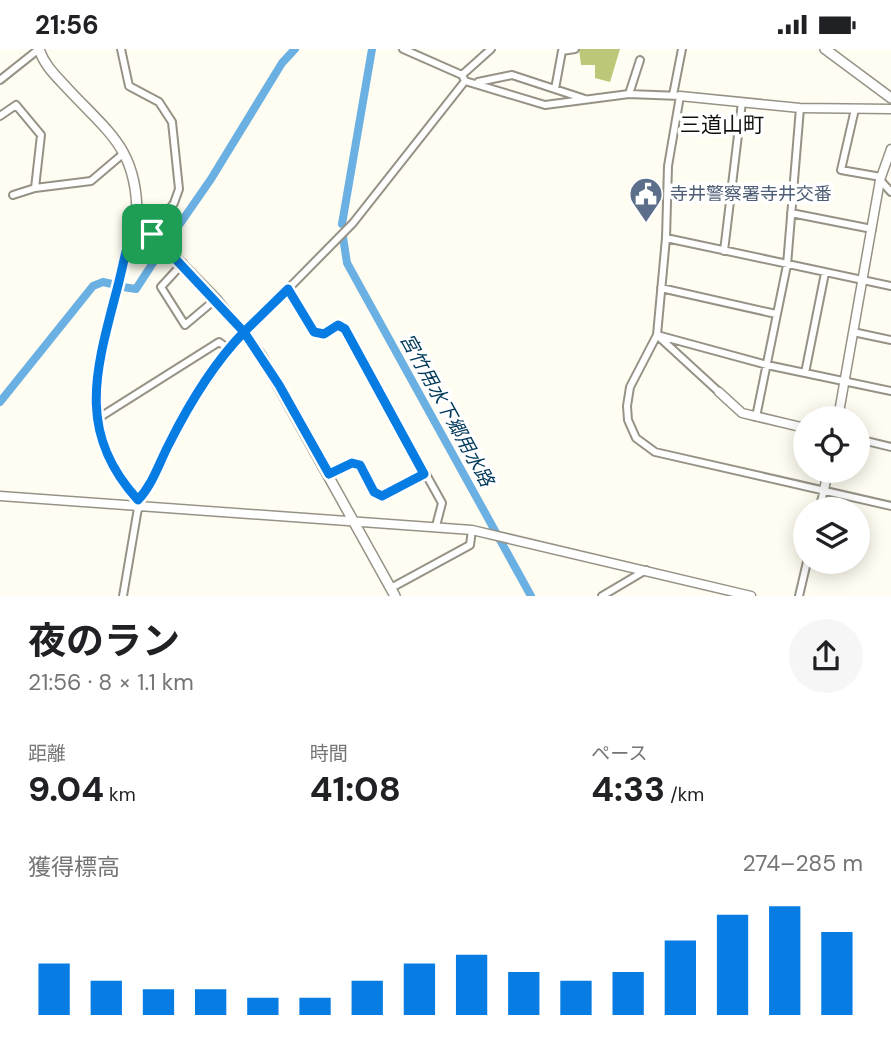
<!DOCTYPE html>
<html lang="ja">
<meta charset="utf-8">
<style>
:root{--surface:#fff;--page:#f6f6f6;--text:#202124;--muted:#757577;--accent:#077de4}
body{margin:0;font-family:"DM Sans","Noto Sans JP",sans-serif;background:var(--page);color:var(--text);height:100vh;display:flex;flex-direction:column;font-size:26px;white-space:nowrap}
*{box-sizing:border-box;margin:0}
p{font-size:23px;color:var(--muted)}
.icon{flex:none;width:38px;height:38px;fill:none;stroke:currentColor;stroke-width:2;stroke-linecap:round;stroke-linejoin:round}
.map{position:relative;height:547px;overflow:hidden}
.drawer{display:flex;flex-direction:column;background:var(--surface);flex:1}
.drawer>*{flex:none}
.fabs{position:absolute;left:793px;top:357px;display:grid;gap:14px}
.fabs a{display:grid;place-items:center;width:77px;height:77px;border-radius:50%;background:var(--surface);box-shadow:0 4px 18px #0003;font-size:35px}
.pin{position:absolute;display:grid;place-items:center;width:60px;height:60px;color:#fff;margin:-30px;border-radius:14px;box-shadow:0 4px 10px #0006}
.round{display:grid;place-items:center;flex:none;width:74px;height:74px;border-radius:37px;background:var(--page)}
.head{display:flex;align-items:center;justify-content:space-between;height:119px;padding:0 28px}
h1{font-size:38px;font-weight:700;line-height:52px}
.metrics{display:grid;grid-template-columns:repeat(3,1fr);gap:10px;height:119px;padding:7px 28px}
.metrics div{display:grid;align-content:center}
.metrics b{font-size:35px;font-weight:700}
.metrics small{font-size:19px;font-weight:400}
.metrics p{font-size:19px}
.chart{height:196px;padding:14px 28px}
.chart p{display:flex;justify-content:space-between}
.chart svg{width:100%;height:126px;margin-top:7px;stroke:var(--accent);stroke-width:6}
.status{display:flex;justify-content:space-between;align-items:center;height:49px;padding:0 35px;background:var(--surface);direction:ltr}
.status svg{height:19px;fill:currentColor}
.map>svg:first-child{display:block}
</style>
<div class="status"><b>21:56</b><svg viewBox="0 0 49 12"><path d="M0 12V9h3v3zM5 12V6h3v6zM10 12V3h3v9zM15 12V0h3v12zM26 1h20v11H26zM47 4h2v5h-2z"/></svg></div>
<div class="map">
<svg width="891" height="547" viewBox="0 0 891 547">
<rect width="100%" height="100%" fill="#fffcf1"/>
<!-- forest -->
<path fill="#bcc778" d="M579,0H620L610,33L595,29V16H581Z"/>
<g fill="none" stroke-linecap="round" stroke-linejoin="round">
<!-- canal -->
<path stroke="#6ab0e3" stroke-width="8" d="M342,175L372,0
M343,188L347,214L531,547
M168,192L211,130L282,14L295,0
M123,238L136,240L160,203
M0,353L93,237L103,233L112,235"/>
<defs>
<path id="minor" d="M121,0L129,37L159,53L172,73L179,140L174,154L152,185
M403,0L462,26L465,32L545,56L629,45L680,47L668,117L666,189L657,286L630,338L627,357L628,371L636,389L655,403L891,457
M462,26L491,0
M0,31L39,0
M478,33L512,26L585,50
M555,40L562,2L575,0
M629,45L640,11
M673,46L682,0
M855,60L841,121L881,128
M0,67L16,56L41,86L35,139
M880,131L891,143
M13,146L35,139L91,132L124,104
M791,164L872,180
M666,189L891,237
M724,202L742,53
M183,214L161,238L185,276L216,250
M661,239L776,265
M288,240L314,283L324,285L337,276L345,280L442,454L436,477
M853,283L891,291
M657,286L767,316L891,342
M658,287L719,343
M805,324L825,224
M756,368L787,216L800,59
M97,370L219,293L229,300
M858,390L891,398
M329,425L352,414L360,416L374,443L382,447L424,425
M138,451L147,442L189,359L229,300L353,174L465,32
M819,460L824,441
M391,539L470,496L472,481
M123,547L138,459
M602,547L646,521
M799,547L807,513"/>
<path id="tertiary" d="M680,47L800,59L891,60
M137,166C127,193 122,222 114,250C94,327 79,386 138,451V459
M719,343L742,364L805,379
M838,369L880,131L891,100
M824,441L828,422
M0,447L472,481L751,547"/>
<path id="secondary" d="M39,0C44,16 56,27 67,39C109,84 137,100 137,166L140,172L216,250L261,306L395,547
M825,0L891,49"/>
</defs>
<!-- minor casing -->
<use href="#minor" stroke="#969286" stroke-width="10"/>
<!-- tertiary casing -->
<use href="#tertiary" stroke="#969286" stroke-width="11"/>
<!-- secondary casing -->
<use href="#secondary" stroke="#969286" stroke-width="12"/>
<!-- minor -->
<use href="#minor" stroke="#fff" stroke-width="6"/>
<!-- tertiary -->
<use href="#tertiary" stroke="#fff" stroke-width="8"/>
<!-- secondary -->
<use href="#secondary" stroke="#fff" stroke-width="9"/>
</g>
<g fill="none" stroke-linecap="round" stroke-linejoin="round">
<defs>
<path id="route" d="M152,185L137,166C127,191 123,219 116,244C95,324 77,384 138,451C153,435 159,414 169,395C189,355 213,315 244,283L288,240L314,283L324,285L338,276L345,280L424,425L382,447L374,443L360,416L352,414L329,425L279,336L244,283L152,185"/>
</defs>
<!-- route casing -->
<use href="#route" stroke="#fff" stroke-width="14"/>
<!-- route -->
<use href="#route" stroke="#077de4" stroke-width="9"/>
</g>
<!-- icons -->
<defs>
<symbol id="civic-pin" viewBox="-11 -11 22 30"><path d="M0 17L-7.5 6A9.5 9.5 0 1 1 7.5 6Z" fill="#5c6f8a" stroke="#fff"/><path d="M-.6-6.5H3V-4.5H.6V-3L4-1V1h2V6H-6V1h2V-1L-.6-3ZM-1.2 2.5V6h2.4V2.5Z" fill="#fff"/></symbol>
</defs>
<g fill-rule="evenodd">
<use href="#civic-pin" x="627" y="126" width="38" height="52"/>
</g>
<g text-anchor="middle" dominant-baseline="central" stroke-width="7" stroke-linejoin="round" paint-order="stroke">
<!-- service labels -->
<g font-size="18" fill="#4e5e75" stroke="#fff" text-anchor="start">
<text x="670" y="145">寺井警察署寺井交番</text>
</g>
<!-- water labels -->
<g font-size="19" font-style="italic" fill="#00395a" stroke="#fff">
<text transform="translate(447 361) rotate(61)">宮竹用水下郷用水路</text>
</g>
<!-- quarter labels -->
<g font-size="21" fill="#12110c" stroke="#fff">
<text x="722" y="76">三道山町</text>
</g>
</g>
</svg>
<div class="fabs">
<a><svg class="icon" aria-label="locate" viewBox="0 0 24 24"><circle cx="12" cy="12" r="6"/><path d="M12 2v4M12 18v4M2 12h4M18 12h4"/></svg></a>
<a><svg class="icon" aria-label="layers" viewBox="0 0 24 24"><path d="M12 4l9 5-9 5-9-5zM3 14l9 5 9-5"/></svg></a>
</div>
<div class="pin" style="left:152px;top:185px;background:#1e9e55"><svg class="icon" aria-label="arrive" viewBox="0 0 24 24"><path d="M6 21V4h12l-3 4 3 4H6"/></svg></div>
</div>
<section class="drawer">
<div class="head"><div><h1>夜のラン</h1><p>21:56 · 8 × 1.1 km</p></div><a class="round"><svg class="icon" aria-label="share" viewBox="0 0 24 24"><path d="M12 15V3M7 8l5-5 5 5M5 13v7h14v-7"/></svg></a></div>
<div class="metrics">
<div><p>距離</p><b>9.04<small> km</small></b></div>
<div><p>時間</p><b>41:08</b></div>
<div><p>ペース</p><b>4:33<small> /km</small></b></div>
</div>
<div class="chart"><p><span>獲得標高</span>274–285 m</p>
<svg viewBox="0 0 160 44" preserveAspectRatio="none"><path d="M5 44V26M15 44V32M25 44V35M35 44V35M45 44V38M55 44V38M65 44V32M75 44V26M85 44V23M95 44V29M105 44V32M115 44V29M125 44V18M135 44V9M145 44V6M155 44V15"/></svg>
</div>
</section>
